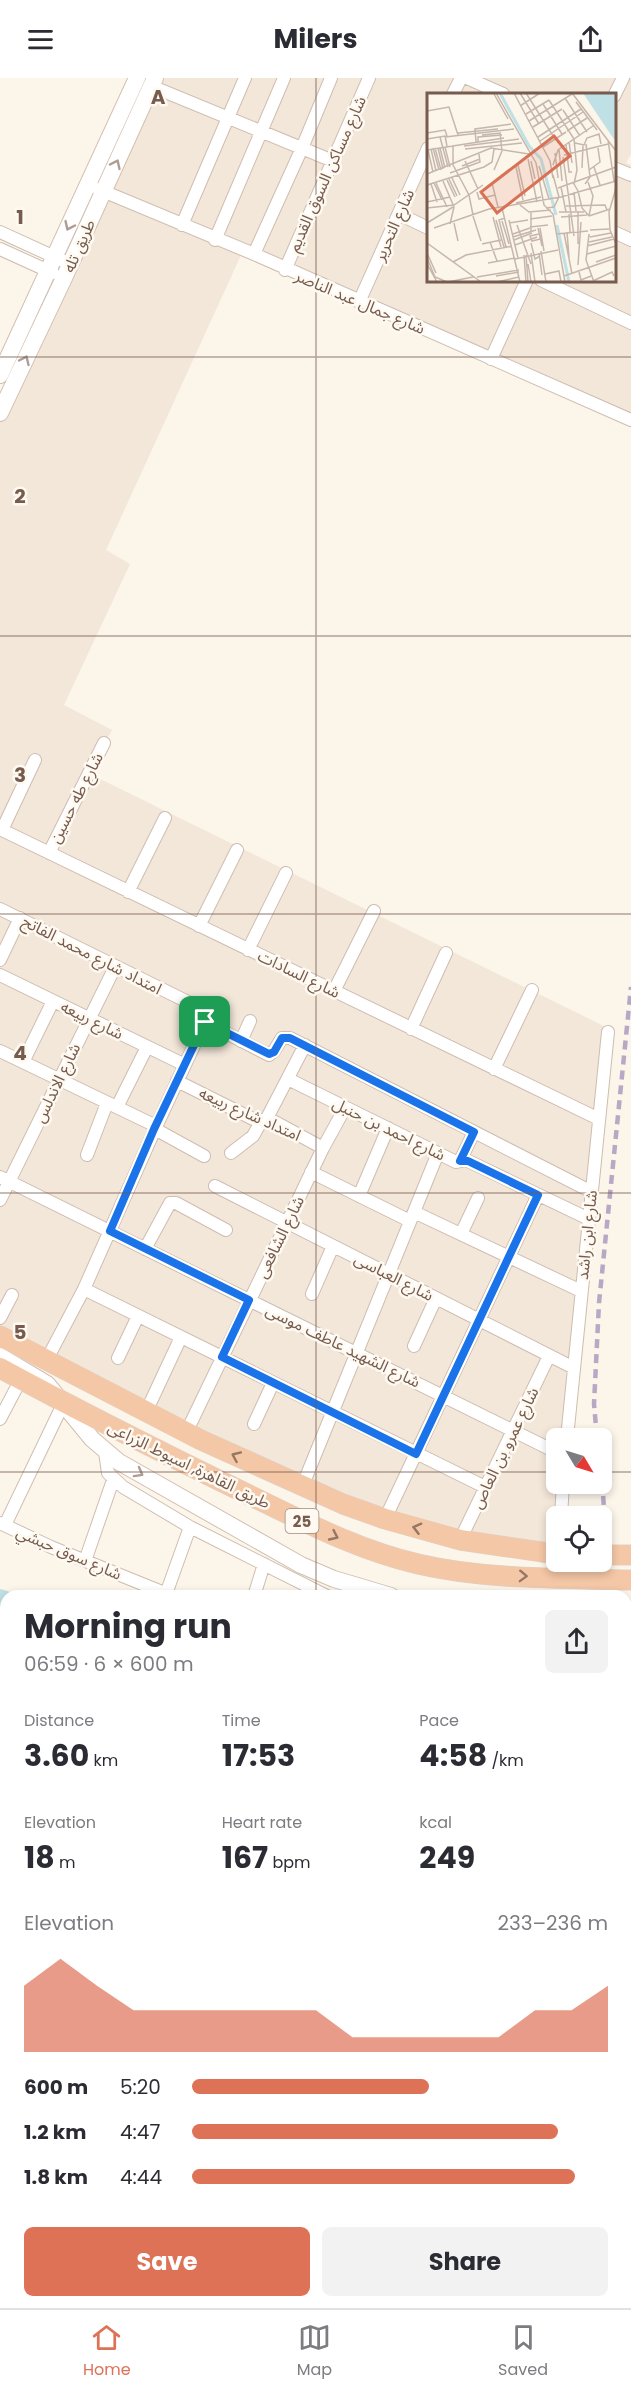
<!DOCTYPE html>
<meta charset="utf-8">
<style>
:root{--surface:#fff;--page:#f2f2f3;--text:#2b2b33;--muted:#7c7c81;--line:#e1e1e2;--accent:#de7257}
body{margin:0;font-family:Poppins,"Noto Sans Arabic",sans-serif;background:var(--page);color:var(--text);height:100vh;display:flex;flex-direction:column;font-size:22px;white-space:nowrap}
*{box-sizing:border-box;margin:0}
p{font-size:20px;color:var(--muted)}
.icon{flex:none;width:33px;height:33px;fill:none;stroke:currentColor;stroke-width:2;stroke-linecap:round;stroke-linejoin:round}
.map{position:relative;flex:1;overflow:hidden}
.drawer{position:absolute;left:0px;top:1512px;width:632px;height:718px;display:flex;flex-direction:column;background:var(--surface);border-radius:18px 18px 0 0;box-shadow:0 3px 9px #0003}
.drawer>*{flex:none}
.needle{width:39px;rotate:128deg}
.controls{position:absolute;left:546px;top:1350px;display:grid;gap:12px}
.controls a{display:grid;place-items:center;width:66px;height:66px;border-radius:9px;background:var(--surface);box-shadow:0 3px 9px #0003;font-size:30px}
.pin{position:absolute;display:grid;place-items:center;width:51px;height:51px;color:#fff;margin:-26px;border-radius:12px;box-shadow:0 3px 9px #0006}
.round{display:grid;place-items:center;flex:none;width:63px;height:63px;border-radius:9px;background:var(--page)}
.head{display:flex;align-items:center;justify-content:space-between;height:102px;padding:0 24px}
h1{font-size:33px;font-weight:700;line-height:45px}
.metrics{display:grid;grid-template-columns:repeat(3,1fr);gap:9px;height:102px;padding:6px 24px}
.metrics div{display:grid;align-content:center}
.metrics b{font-size:30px;font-weight:700}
.metrics small{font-size:16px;font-weight:400}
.metrics p{font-size:16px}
.chart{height:168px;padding:12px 24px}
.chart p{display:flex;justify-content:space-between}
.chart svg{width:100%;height:108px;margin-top:6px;fill:var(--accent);opacity:.7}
.cta{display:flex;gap:12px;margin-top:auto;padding:12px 24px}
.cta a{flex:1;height:69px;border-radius:9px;background:var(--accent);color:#fff;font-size:24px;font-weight:700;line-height:69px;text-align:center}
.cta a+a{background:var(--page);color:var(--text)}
ul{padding:0 24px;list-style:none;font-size:20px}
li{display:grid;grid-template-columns:96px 72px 1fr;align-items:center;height:45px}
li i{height:15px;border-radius:8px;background:var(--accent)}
header{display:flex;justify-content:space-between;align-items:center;height:78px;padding:0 24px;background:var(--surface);font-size:27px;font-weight:700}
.menu{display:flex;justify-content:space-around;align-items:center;height:84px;border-top:2px solid var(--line);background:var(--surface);font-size:16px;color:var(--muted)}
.menu a{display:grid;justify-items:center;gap:3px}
.menu .on{color:var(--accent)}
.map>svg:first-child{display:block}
</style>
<header><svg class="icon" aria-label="menu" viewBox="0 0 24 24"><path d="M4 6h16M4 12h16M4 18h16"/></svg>Milers<svg class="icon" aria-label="share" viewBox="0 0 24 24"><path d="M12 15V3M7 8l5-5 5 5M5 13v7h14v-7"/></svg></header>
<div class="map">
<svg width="631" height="2230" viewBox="0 0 631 2230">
<rect width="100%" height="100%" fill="#fcf5ea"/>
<!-- residential -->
<path fill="#f3e7d9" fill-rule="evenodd" d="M155,0H631V76L626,85L631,87V341L105,112ZM428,16H614V202H428Z
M105,118L242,175L106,472L130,486L64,627L112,652L88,695L608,950L569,1360H556V1406H565L556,1438V1475L385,1441L0,1254V325Z
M0,1728L6,1732V1944L0,1951Z
M626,1872H631V2230H546L547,2225L626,2224Z
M6,1947V2159L0,2155V1954Z
M0,2158L6,2161V2224L105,2225L114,2230H0Z
M297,2224L537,2225L536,2230H297Z
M109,2225H295L294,2230H117Z"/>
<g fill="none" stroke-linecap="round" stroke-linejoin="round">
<!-- canal -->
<path stroke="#bfe0e5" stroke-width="16" d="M0,1519L6,1521
M626,1615H631"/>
<defs>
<path id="minor" d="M467,0L503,16
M151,8L333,83
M453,16L461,0
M614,18L623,0
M614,90L631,97
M98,111L254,176L631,342
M399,136L428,150
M182,147L245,0
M0,154L70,186
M614,154L631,162
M215,162L284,0
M0,171L53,195
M254,176L302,70L331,0
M285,192L369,0
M541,202L631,245
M359,224L428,70
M491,281L527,202
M0,751L599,1041
M2,752L35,682
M49,775L104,665
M128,814L165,740
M0,831L202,931L204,934L201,941L205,944
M199,848L237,772
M248,872L286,795
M0,882L20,840
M0,897L185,987
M334,913L374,833
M205,944L269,977L274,973L282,960H290L592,1114
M411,951L446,875
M241,963L250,943
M0,973L156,1048
M23,984L53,923
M494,991L532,912
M288,1001L456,1084L466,1082L589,1141
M177,1003L253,1041L275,1044L323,1070
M117,1029L147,969
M266,1042L305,967
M155,1051L204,1078
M231,1075L253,1058L262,1042
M87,1077L107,1025
M460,1083L474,1054
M311,1094L410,1143
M0,1099L556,1374
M215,1108L574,1290
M359,1118L388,1050
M0,1122L115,889
M414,1134L581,1213
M461,1156L478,1120
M145,1171L170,1125H176L226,1152
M84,1211L485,1409
M312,1216L333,1168
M0,1240L12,1217
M414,1268L436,1220
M118,1280L138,1238
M46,1283L84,1211L155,1051L205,944
M146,1334L181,1259
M0,1341L21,1301
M254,1346L273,1305
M186,1355L323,1070L345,1030
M567,1360L608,954
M105,1374L108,1395L123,1409L190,1449L327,1518
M302,1409L438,1075
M561,1438L563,1406
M385,1441L538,1117
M0,1445L51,1469L172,1518
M5,1447L64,1324
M460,1462L549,1278
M85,1483L113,1402
M166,1516L190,1449
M254,1518L264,1486
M0,1765L6,1757
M0,1837L6,1841
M0,1953L6,1946
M0,2042L6,2046
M626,2067L631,2068
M0,2158L6,2162
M3,2200L6,2195
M626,2215H631
M104,2224L112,2230
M284,2224L292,2230
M58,2230L61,2224
M381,2230L382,2224
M481,2230V2224
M538,2230V2224
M587,2230V2224"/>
<path id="secondary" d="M0,297L137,0
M0,335L64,200L155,0
M0,1278L47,1306L92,1361L119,1384L301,1487L334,1501L391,1518
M626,1536H631
M0,1699L6,1703
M0,1726L6,1730
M626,1837L631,1838
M626,1871H631"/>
<path id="trunk" d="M0,1258L201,1362L343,1426L385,1441L460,1462L556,1476
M0,1290C81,1334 163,1375 247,1416C303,1443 357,1472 418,1486C487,1502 561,1500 631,1502
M602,1477H631"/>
</defs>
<!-- minor casing -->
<use href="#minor" stroke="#cebdb0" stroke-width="14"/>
<!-- secondary casing -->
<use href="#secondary" stroke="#d3bfb0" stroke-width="18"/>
<!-- trunk casing -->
<use href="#trunk" stroke="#dbd4d1" stroke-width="21"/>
<!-- minor -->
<use href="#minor" stroke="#fff" stroke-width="12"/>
<!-- secondary -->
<use href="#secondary" stroke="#fff" stroke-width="16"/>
<!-- trunk -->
<use href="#trunk" stroke="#f4c7a6" stroke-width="20"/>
<!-- rail -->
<path stroke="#b8a8c6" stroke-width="4.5" stroke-dasharray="9 6" stroke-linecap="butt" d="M597,1360L594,1326L599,1225L631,909
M602,1403L604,1430
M0,1607L6,1609
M626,1718L631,1719"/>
</g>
<!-- one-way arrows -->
<defs><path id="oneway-chevron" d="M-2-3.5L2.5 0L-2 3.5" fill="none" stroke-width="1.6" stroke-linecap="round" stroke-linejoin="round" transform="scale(1.5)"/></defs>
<g stroke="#ad9d95">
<use href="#oneway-chevron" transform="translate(116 86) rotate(-65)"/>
<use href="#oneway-chevron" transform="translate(69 148) rotate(115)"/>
<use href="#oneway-chevron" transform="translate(25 282) rotate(-65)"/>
<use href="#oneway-chevron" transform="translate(139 1395) rotate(29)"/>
</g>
<g stroke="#967664">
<use href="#oneway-chevron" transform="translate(236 1378) rotate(-156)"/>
<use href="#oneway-chevron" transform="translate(417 1450) rotate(-165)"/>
<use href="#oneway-chevron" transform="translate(334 1458) rotate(25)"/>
<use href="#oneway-chevron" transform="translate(523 1498) rotate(2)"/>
</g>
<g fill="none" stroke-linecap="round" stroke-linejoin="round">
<defs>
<path id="route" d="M205,944L269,976L274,974L282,960H290L474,1054L460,1083H468L538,1117L416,1376L222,1279L249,1222L110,1153L154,1051Z"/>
</defs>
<!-- route casing -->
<use href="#route" stroke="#fff" stroke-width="12"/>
<!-- route -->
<use href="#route" stroke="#1a73e8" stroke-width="8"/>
</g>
<!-- grid -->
<path fill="none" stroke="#765b4e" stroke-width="1.5" stroke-opacity="0.55" d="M316,0V1518M0,279H631M0,558H631M0,836H631M0,1115H631M0,1394H556M602,1394H631M0,1672H6M626,1672H631M0,1951H6M626,1951H631M316,2224V2230"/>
<g text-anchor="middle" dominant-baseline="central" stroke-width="5" stroke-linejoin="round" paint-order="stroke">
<!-- shield labels -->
<rect fill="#fef9f1" stroke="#9f8a7f" stroke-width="1.5" x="285.5" y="1431" width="33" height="24" rx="4.5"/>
<g font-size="15" font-weight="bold" fill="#765b4e">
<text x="302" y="1443">25</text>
</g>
<!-- street labels -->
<g font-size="16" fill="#765b4e" stroke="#fef9f1">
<text transform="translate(327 96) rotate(-66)">شارع مساكن السوق القديم</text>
<text transform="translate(394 147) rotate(-66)">شارع التحرير</text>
<text transform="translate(79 168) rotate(-66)">طريق تله</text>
<text transform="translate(360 224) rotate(23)">شارع جمال عبد الناصر</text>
<text transform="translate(76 720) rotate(-63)">شارع طه حسين</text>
<text transform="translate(92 877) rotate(27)">امتداد شارع محمد الفاتح</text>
<text transform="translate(299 896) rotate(26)">شارع السادات</text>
<text transform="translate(92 942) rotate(26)">شارع ربيعه</text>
<text transform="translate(57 1005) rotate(-64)">شارع الاندلس</text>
<text transform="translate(250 1036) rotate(24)">امتداد شارع ربيعه</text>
<text transform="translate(389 1051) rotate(26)">شارع احمد بن حنبل</text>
<text transform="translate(587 1157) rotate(-84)">شارع ابن راشد</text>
<text transform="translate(280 1159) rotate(-64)">شارع الشافعى</text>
<text transform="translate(394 1199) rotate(27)">شارع العباسى</text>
<text transform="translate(343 1268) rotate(26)">شارع الشهيد عاطف موسى</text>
<text transform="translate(505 1370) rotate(-64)">شارع عمرو بن العاص</text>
<text transform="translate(189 1387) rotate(26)">طريق القاهرة, اسيوط الزراعى</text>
<text transform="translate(69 1475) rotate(23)">شارع سوق حبشي</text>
</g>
</g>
<!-- overview -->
<g transform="translate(427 15)">
<rect width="189" height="189" fill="#fcf5ea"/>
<path d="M156,0H189V49L180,36Z" fill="#bfe0e5"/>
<path fill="none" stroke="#bfe0e5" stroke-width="3" d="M73,0L102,53L114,66L129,122M130,132L142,189"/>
<path fill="none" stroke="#c6b7ac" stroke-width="1.5" d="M69,0L109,70L117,112L126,121L138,189M87,0L123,68L126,85M93,0L112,31M99,0L128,46M145,0L189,58M67,1L81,26M138,5L160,39M122,7L147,46L150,77L147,91L151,98M149,9L170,37M116,11L135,41M93,13L113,0M136,17L153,43M0,18L22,14L31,42M99,21L122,7L116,11M102,28L145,1M106,34L135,16M140,38L160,25M0,40L18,37L20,43M31,40L71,36M55,42L74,40M13,44L21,74M18,44L87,36M111,44L154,16M0,46L18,43L20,53M181,47L187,88M113,48L156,19M49,49L48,36L84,31M142,49L145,70M51,50V44L75,42M148,50L157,52L160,45L172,41L174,51M139,51L142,79H145M37,53L92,46M18,54L23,74M116,54L139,39L133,43M6,55L12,77M8,55L14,77M11,55L16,76M13,55L18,75M4,56L9,78M38,56L95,50M132,56L135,88M0,57L77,45M1,57L6,79M128,60L131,85M137,62L181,51M136,64L140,92M101,66L110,109M38,68L51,96M104,68L108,86M26,72L42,102L46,122M26,72V52M91,72L98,103M126,72L131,57L166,33M35,73L53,66M112,73L122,106M89,74L96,107M167,74L173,92M155,75L156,52M67,77L75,58L73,40M162,77L173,69L171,55M23,80L53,69L52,61M0,81L64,55L102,61M25,85L33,102M22,86L30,103M20,87L28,104M16,88L27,114L23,131M161,89L166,103L162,123M7,90L15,107M9,90L20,114M65,90L71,114M4,91L10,109M158,91L163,84L159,51M0,92L57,74L65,69L67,56M140,92L147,143M134,94L139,119M131,95L189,74M189,95L182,119L183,137L189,151M151,98L155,115L162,123M50,99L52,106L68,102M147,99L149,118M0,109L23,104M89,110L114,104M93,112L102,119L124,117M139,113L178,112L180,117M0,115L27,112L56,92M75,115L93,189M119,115L127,114L132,104L126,82M151,118V151M104,119V138M132,119H157M142,121L143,139M46,123L54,148M162,123L183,116M66,124L74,154M134,124L160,122M78,125L72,127L79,154M103,126L125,123M69,127L77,154M82,127L91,165M75,128L82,151M0,130L26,114M27,130L31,148M82,130L101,127M90,132L104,171M103,134L121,132M7,135L62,116L134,104L189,88M111,135L115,153M113,135L117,158M163,137L182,136M140,139L142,164M137,140L145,181M86,141L103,135M112,141L103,143L105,148L113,146M129,141L161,138M86,144L109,137M162,144V141L159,167L167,189M163,144L184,140M87,147L105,140M63,149L70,168M162,149L185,144M0,150L54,189M104,150L108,166L113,163M55,151L74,147M88,152L110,144M160,153L187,146M114,158L119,189M0,160L9,180M104,160L108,189M112,160L115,182M160,161L189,153M97,162L99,189M99,162L101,189M0,165L8,184L20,189M88,166L131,157M26,169L39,162L85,153M169,169L189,162M61,170L88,165M0,171L10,189M101,171L104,189M151,172L154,129M152,179L154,187L164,183M118,181L132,178L134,189M69,183L92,179M137,183L189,165M50,184L92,177M166,188L185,179L187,183M21,189L46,184M70,189L92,184"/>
<path fill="#d97157" fill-opacity="0.15" stroke="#d97157" stroke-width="3" d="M127,43L143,63L70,120L54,99Z"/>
<rect width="189" height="189" fill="none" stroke="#765b4e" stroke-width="3"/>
</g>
<g font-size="20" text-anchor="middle" font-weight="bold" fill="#765b4e" stroke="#fef9f1" stroke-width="5" stroke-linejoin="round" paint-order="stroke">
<text x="158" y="26">A</text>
<text x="20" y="146">1</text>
<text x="20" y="425">2</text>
<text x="20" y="704">3</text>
<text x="20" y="982">4</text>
<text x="20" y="1261">5</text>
</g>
</svg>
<div class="controls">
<a><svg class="needle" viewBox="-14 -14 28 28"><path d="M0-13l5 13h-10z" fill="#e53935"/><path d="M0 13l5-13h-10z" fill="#7c7c81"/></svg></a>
<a><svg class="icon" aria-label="locate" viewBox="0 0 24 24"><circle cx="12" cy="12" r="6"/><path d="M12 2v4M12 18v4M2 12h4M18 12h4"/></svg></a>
</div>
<div class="pin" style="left:205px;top:944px;background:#1e9e55"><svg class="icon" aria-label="arrive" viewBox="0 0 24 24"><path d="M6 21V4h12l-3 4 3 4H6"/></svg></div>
<section class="drawer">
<div class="head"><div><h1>Morning run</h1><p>06:59 · 6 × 600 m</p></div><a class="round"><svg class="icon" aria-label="share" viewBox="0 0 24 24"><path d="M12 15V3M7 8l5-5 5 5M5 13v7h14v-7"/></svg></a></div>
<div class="metrics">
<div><p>Distance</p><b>3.60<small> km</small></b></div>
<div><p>Time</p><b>17:53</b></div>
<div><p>Pace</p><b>4:58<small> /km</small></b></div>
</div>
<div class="metrics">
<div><p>Elevation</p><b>18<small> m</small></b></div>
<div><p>Heart rate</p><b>167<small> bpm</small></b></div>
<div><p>kcal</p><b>249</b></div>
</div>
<div class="chart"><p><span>Elevation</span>233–236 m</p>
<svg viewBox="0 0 160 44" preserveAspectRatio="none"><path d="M0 44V17L10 6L20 17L30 27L40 27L50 27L60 27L70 27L80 27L90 38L100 38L110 38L120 38L130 38L140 27L150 27L160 17V44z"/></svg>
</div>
<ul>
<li><b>600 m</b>5:20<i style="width:57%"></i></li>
<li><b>1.2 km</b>4:47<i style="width:88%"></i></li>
<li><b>1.8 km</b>4:44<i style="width:92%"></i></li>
</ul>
<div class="cta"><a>Save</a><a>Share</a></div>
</section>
</div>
<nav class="menu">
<a class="on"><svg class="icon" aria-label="home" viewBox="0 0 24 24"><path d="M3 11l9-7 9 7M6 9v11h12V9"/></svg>Home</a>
<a><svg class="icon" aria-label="map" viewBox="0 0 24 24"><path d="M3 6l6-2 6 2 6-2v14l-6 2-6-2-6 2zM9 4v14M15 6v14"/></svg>Map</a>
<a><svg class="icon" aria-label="saved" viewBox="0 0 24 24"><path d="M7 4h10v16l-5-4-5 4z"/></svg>Saved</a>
</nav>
